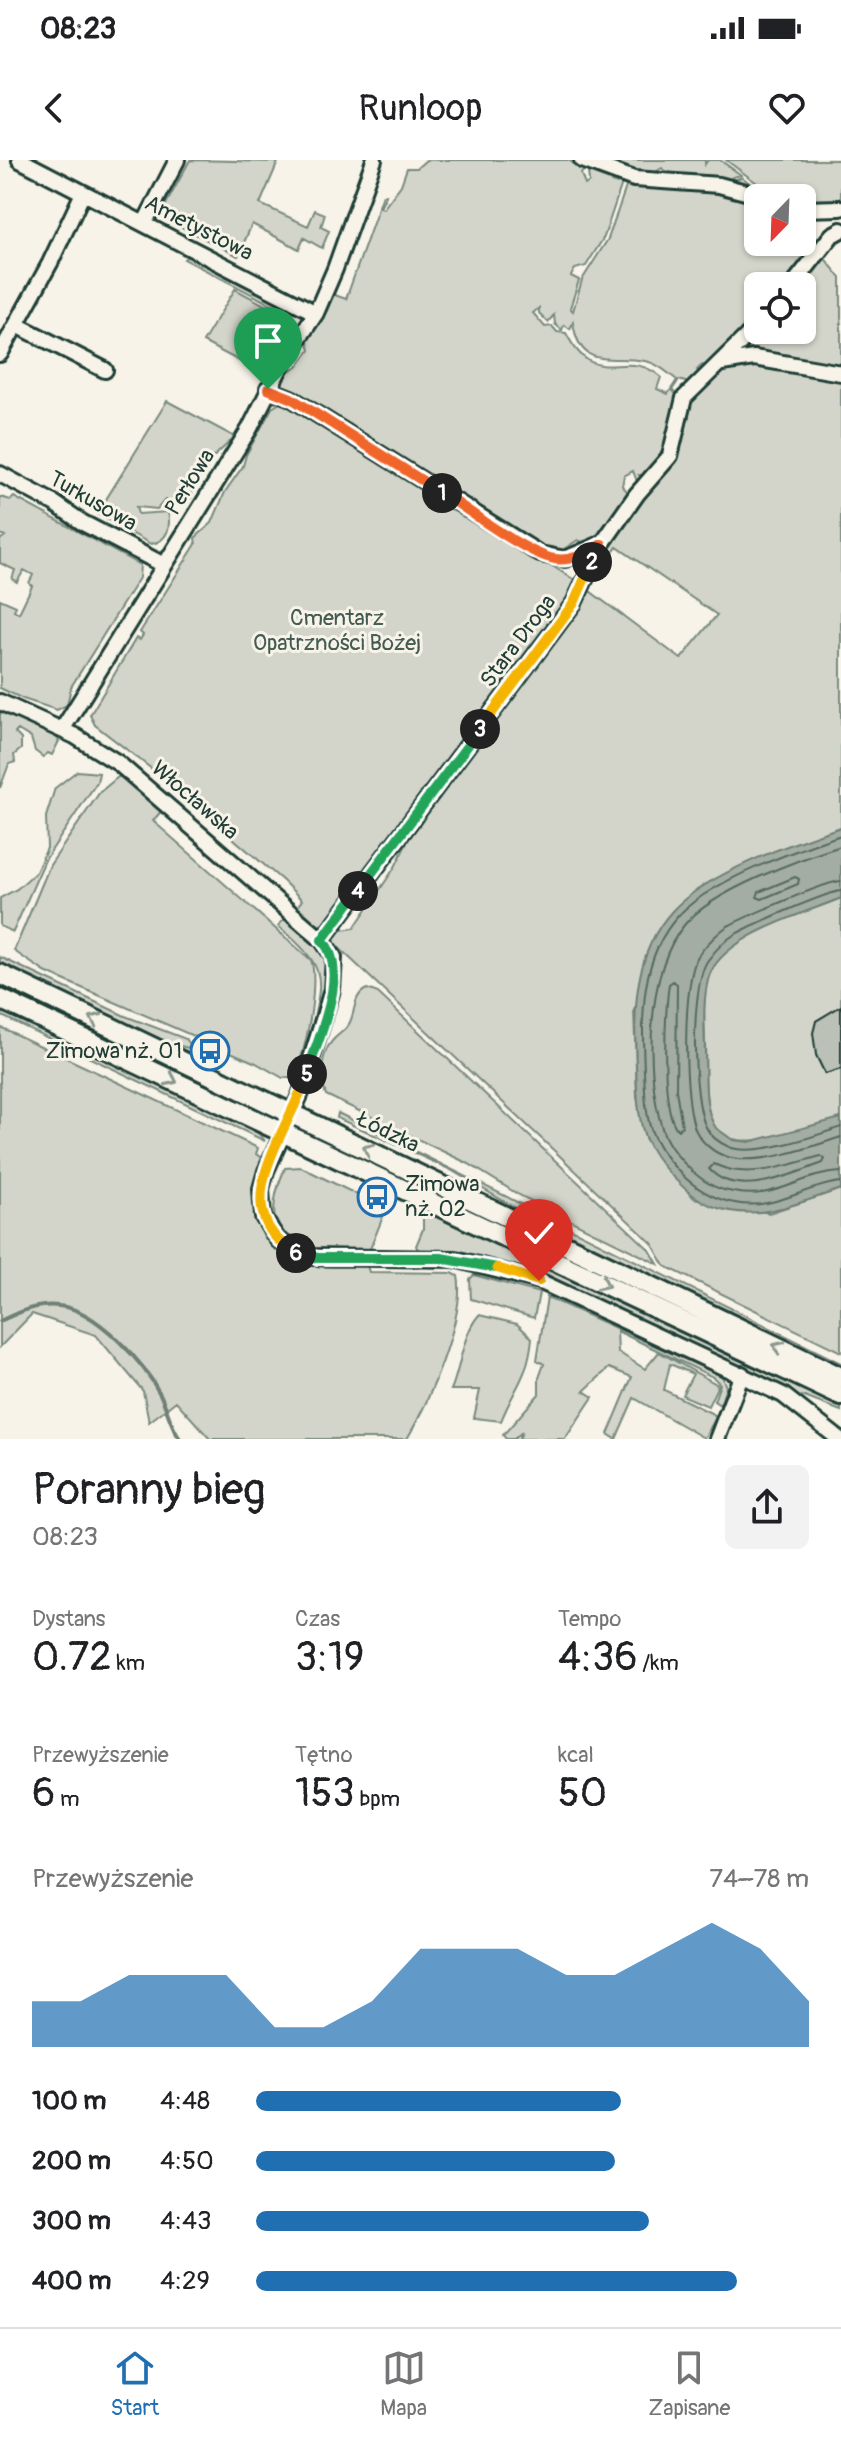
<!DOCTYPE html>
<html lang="pl">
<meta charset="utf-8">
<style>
:root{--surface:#fff;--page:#f2f2f2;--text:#202124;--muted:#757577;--line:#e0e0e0;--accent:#1f6fb2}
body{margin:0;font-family:Pangolin,sans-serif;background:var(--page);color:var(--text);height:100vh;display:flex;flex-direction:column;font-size:30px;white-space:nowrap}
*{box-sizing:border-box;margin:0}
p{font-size:26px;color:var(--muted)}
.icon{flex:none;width:44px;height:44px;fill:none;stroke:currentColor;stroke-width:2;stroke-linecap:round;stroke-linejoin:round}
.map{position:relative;height:1279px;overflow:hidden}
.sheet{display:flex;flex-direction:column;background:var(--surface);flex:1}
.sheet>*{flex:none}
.needle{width:52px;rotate:203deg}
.controls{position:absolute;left:744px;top:24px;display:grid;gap:16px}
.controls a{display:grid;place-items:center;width:72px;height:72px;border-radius:12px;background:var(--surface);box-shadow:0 2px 6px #0004;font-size:40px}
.pin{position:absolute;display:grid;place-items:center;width:68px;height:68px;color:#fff;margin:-82px -34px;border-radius:50% 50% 50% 0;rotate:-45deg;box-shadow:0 0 8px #0007}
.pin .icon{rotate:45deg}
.km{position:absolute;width:40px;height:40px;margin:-20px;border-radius:50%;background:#222;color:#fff;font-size:22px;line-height:40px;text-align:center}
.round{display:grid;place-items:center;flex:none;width:84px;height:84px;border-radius:12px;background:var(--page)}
.summary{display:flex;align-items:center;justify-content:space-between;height:136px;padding:0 32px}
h1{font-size:44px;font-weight:600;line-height:60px}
.stats{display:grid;grid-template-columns:repeat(3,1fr);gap:12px;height:136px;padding:8px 32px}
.stats div{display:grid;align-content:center}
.stats b{font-size:40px;font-weight:600}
.stats small{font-size:22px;font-weight:400}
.stats p{font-size:22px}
.chart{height:224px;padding:16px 32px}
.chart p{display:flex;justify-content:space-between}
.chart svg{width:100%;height:144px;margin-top:8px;fill:var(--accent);opacity:.7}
ul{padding:0 32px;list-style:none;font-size:26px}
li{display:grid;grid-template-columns:128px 96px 1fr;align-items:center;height:60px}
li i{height:20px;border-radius:10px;background:var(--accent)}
.status{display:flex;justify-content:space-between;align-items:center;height:56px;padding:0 40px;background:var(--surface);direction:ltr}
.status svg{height:22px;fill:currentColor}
header{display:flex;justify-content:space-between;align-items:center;height:104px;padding:0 32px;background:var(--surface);font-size:36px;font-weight:600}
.dock{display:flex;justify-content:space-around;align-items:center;height:112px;border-top:2px solid var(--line);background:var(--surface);font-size:22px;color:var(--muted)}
.dock a{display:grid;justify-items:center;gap:4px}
.dock .on{color:var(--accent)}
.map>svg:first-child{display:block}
</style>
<div class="status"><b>08:23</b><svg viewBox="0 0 49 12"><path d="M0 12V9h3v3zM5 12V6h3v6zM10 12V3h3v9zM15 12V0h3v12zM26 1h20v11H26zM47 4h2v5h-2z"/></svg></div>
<header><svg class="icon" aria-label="back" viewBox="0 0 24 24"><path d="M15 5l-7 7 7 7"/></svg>Runloop<svg class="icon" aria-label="heart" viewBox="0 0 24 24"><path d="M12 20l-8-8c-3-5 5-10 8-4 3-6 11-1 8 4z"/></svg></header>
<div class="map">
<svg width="841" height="1279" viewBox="0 0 841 1279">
<rect width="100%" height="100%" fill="#f7f3e8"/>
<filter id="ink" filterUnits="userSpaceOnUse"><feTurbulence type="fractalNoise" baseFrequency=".0125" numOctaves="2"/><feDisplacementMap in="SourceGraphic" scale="16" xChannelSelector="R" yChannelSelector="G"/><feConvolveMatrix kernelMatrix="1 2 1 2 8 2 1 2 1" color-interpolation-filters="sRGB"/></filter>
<g filter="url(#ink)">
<!-- green -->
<path fill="#d3d5ca" stroke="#79897f" stroke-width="2" fill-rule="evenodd" d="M190,0L278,2L260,44L308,66L315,50L325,54L321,67L329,71L322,88L304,78L299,89L252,64L238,96L166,59L164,48Z
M426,0H568L584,10L581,14L585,25L589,22L588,12L609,15L611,22L617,24L623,20L604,77L586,106L575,109L571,116L579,120L570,148L573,151L582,120L608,79L628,21L635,27L723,31L758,38V82H802V64L810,82L809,94L787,126H758V160L710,207L702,205L697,210L702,214L691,224L679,220L672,230L679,237L670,287L645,315H639L642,319L638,324L633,311L624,316L622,326L629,333L599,379L586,384L578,380L556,394L536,388L279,225L283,214L298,206L310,190L307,179L332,134L346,139L383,35H386L380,48L383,49L401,25L407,8H417ZM539,148V153L548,162L554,155L555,164L562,170L564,165L570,169L573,162C580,212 611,194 645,201C657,203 668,213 677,220L668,234L657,229L661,217C623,185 597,233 566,173L557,172L552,166L545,167L533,153Z
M600,0H705V4L708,0H720L741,15L732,17L730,21L742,17L760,31C731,22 701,16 669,17L662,8L654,13L662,14L640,17Z
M726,0H841V45H802V38L773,35Z
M188,95L283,144L278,148L184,99Z
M822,95L841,118V209L737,196L758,170H802V126H796Z
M235,129L289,158L288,167L286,163L279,165L271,159L263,160L270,182L262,203L264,214L203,182Z
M742,201L841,217V667L753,701L703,726L634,850L637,937L645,978L661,1001L694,1038L769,1053L841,1029V1192L665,1106L652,1083L335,784V771L354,768L395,707L421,654L587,429L681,499L717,455L617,387L591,424L605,386L670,304L682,256L697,229L717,212Z
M285,240L353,280L576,421L568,441L327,763L317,766L296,749L302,740L283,721L157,613L95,565L90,555L136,478L140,480L143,475L140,472L196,384L195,378L212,363L225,332L243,306L246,295L272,248Z
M167,241L235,277L209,301L205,314H202L204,306L198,310L191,338L183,339L174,335L173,339L177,343L173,347L165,340L157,349L136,347L138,354L168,352C171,367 168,381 151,384L97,354Z
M0,337L11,340L14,337L140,405L139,418L71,527L67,545L57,550L23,539L0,528V439L16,446L14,450L19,453L32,426L29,423L33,415L24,410L17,422L12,419L15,410L0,403V380L5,376L0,374Z
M0,549L53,573L59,581L52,595L48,593L43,597L35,591L31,578L18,570L15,573L21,579V589L14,595L15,602L9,604L0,628Z
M77,611L99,613L97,622L45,700L13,772L0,766V738L17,729L36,712L47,688L46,657L55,628Z
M118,617H124L162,650L153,661L311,800C319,820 306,903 291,918H283L256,903L45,812L14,791L50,705L100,632Z
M841,738V846L816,861V895L825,914L841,909V958C813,968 727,1001 712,962C703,938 706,908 705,883C705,860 700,826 714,805C737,772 804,754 841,738Z
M286,757C298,767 314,778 323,791C337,811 314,864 308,887C320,820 335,813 278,766Z
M0,797L125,856L186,879L190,884L188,888L158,880L0,804Z
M367,829L378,833L650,1090L658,1104L519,1035L469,1004L326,935C320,919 320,894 333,880C339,873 346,871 350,862C356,850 353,835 367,829Z
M0,848L255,969L265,981L0,855Z
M0,867L258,988L256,994L263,998C246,1044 251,1088 304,1104C323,1109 347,1106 367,1106L369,1112L452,1113L458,1116C466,1156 428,1244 407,1279H210L176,1241L149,1262L143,1231L96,1175L32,1154L0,1187Z
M338,953L841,1203V1209L529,1056L449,1009L337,958Z
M301,1007L386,1049L370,1089C307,1091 249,1090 285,1008Z
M428,1049L841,1244V1251L802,1236L799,1240L768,1220C724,1199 679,1178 635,1157C565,1123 498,1091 419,1091L416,1086L423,1069V1052Z
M474,1115L539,1133L534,1158L471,1139L470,1119Z
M547,1137L722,1216L726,1227L720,1245L714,1241L720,1224L713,1217L617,1171L618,1192L645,1209L659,1192L718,1225L708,1246L682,1235L693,1214L670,1204L664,1230L717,1256L704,1278L634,1238L616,1279L608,1274L632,1217L609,1208L584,1231L593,1237L565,1279H519L522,1272L514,1279H506L503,1275L539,1234V1218L544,1204L537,1200Z
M479,1155L517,1164L532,1178C528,1218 515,1226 501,1261L474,1258L480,1230H451C461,1207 462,1174 479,1155Z"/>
<!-- water -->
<path fill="#a4ada3" stroke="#6f8077" stroke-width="2" d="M841,667V738C803,754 718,777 708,820C702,844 705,871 705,895C706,917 703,949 716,968L733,980L749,982L841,958V1029C798,1043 757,1063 712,1046C687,1036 655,1002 645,977C637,955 637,928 636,905C634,850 633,793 673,750C706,714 794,682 841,667Z"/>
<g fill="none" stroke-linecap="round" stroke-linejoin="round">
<!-- shore -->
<path stroke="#546a60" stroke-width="2" d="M841,675C796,690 710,721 679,755C639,798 642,857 644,911C645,931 645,958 654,977C670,1009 700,1037 735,1043C774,1051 804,1026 841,1022
M841,686C799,699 713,731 685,764C646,810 645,912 662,968C668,991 700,1024 724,1030C776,1044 796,1014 841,1012
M795,717L799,719L798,724L762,739L757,737L759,732Z
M841,721C825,722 745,757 728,766C718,772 704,787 698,796C682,822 683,943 696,971C702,983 715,994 728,997C758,1006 812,987 841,977
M841,731C824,733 752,765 734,775C725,780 714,792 708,800C690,824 692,941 706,967C710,976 720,983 729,987C755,997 815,976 841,967
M673,821L677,824L676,930L682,966L678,970C660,954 665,849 669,824Z
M821,996L825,999L823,1003C792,1014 737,1040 709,1009L714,1004C748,1021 787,1005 821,996Z"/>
<!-- stream -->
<path stroke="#6f8077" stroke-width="4" d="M0,1161C19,1152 38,1143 59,1146C96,1149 144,1203 160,1234C168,1250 169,1263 180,1279"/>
</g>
<!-- building -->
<path fill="#bbc1b6" stroke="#1f3d34" stroke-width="2" d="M841,846V909L825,914L816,895L813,873L816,861Z"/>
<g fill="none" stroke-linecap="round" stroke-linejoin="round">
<defs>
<path id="minor" d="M20,0L316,153
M582,0L634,19L719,25L768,38
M802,49L841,48
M144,64L177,0
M792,126L832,75L841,70
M17,165L105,210
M0,194L50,103L83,33
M722,203L754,198L841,213
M268,229L291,238L540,394L565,399L601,384
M0,314L54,343L83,363L164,405
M0,542L75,576L118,603L322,780L334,797L332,830L301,933L266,1011L261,1029L263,1057L278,1080L308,1097L455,1099L539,1121L783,1235L839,1279
M62,570L250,268L283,202L316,153L335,109L374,0
M322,780L574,443L602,384L637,334L670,296L684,238L758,165
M717,1279L742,1214"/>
<path id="secondary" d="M0,814L841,1217
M0,839L841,1236"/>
</defs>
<!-- minor casing -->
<use href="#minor" stroke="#1f3d34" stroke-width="20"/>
<!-- secondary casing -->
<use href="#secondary" stroke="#1f3d34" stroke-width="24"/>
<!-- minor -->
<use href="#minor" stroke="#f7f3e8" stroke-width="14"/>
<!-- secondary -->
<use href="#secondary" stroke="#f7f3e8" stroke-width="18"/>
</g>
<!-- one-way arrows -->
<defs><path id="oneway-chevron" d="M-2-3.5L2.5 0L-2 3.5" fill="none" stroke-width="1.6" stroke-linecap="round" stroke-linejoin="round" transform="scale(2)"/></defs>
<g stroke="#8b988e">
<use href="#oneway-chevron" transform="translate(95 859) rotate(-155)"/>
<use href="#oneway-chevron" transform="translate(172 920) rotate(25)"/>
<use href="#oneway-chevron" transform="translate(368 989) rotate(-154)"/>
<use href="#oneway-chevron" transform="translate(604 1124) rotate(25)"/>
<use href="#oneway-chevron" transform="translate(778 1187) rotate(-155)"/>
</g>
</g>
<g fill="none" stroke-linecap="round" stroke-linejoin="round" filter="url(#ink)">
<defs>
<path id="split-1" d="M268,229L291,238L442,333"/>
<path id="split-2" d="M442,333C469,350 526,394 555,399C572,402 588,392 602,384L592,402"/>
<path id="split-3" d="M480,569L574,443L592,402"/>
<path id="split-4" d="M358,731L480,569"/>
<path id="split-5" d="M307,914C318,878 351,811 322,780L358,731"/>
<path id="split-6" d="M296,1093C220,1050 290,972 307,914"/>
<path id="split-7" d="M296,1093L318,1098H441L497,1108"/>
<path id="split-8" d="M497,1108L539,1121"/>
</defs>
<!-- split-1 casing -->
<use href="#split-1" stroke="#fff" stroke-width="16"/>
<!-- split-2 casing -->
<use href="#split-2" stroke="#fff" stroke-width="16"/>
<!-- split-3 casing -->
<use href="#split-3" stroke="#fff" stroke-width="16"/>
<!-- split-4 casing -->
<use href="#split-4" stroke="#fff" stroke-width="16"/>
<!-- split-5 casing -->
<use href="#split-5" stroke="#fff" stroke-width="16"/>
<!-- split-6 casing -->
<use href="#split-6" stroke="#fff" stroke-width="16"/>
<!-- split-7 casing -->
<use href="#split-7" stroke="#fff" stroke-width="16"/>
<!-- split-8 casing -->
<use href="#split-8" stroke="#fff" stroke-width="16"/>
<!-- split-1 -->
<use href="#split-1" stroke="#f0652b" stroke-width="10"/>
<!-- split-2 -->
<use href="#split-2" stroke="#f0652b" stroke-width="10"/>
<!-- split-3 -->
<use href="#split-3" stroke="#f5b400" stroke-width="10"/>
<!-- split-4 -->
<use href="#split-4" stroke="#22a559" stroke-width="10"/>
<!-- split-5 -->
<use href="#split-5" stroke="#22a559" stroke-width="10"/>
<!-- split-6 -->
<use href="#split-6" stroke="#f5b400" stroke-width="10"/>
<!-- split-7 -->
<use href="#split-7" stroke="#22a559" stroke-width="10"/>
<!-- split-8 -->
<use href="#split-8" stroke="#f5b400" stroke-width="10"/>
</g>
<!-- icons -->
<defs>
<symbol id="bus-ring" viewBox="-11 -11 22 22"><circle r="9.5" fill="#f7f3e8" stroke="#1f6fb2" stroke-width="1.5"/><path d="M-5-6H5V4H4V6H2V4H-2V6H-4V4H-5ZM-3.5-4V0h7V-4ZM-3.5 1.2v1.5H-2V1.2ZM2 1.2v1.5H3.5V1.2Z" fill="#1f6fb2"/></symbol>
</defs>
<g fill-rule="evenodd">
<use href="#bus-ring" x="188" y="869" width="44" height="44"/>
<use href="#bus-ring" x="355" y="1015" width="44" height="44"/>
</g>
<g text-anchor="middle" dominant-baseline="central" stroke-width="6" stroke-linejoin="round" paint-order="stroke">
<!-- street labels -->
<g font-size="22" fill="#1f3d34" stroke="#f7f3e8">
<text transform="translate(199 68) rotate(27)">Ametystowa</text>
<text transform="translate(190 322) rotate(-58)">Perłowa</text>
<text transform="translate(93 341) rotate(30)">Turkusowa</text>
<text transform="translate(518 481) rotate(-53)">Stara Droga</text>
<text transform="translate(195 640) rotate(41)">Włocławska</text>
<text transform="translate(388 972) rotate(26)">Łódzka</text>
</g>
<!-- park labels -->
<g font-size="22" fill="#435b52" stroke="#f7f3e8">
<text x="337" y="458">Cmentarz<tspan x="337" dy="25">Opatrzności Bożej</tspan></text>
</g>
<!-- poi labels -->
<g font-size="22" fill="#1f3d34" stroke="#f7f3e8" text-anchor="end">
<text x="182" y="891">Zimowa nż. 01</text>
<text x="405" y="1024" text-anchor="start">Zimowa<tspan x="405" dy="25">nż. 02</tspan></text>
</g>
</g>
</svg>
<div class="controls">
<a><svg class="needle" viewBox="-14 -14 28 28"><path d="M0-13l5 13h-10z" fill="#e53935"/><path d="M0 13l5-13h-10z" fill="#757577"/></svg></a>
<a><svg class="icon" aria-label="locate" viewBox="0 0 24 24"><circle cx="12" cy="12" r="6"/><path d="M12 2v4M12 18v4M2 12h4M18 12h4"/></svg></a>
</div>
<div class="pin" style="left:268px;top:229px;background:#1e9e55"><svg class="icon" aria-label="arrive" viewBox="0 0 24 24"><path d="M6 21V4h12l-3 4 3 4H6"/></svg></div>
<div class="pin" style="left:539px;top:1121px;background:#d93025"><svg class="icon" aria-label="check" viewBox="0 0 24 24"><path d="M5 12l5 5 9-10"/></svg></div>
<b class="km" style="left:442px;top:333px">1</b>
<b class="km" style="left:592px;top:402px">2</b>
<b class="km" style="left:480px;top:569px">3</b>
<b class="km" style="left:358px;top:731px">4</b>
<b class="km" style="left:307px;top:914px">5</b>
<b class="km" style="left:296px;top:1093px">6</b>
</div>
<section class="sheet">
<div class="summary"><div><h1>Poranny bieg</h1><p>08:23</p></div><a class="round"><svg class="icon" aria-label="share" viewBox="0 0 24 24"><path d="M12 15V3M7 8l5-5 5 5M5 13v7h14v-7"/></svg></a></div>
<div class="stats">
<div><p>Dystans</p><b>0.72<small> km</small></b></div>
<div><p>Czas</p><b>3:19</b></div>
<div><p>Tempo</p><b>4:36<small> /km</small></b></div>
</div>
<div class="stats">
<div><p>Przewyższenie</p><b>6<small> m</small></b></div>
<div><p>Tętno</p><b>153<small> bpm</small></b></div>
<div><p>kcal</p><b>50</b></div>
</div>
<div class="chart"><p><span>Przewyższenie</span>74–78 m</p>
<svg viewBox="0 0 160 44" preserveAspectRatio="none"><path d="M0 44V30L10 30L20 22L30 22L40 22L50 38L60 38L70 30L80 14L90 14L100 14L110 22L120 22L130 14L140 6L150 14L160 30V44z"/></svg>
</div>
<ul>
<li><b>100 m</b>4:48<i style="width:66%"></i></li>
<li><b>200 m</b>4:50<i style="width:65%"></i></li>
<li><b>300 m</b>4:43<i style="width:71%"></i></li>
<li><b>400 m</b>4:29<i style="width:87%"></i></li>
</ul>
</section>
<nav class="dock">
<a class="on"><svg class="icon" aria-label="home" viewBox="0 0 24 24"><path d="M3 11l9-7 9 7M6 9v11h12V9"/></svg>Start</a>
<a><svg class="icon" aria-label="map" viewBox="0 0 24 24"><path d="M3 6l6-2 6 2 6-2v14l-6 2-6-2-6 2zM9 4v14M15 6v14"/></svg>Mapa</a>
<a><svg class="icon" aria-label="saved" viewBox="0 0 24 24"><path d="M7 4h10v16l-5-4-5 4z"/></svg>Zapisane</a>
</nav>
